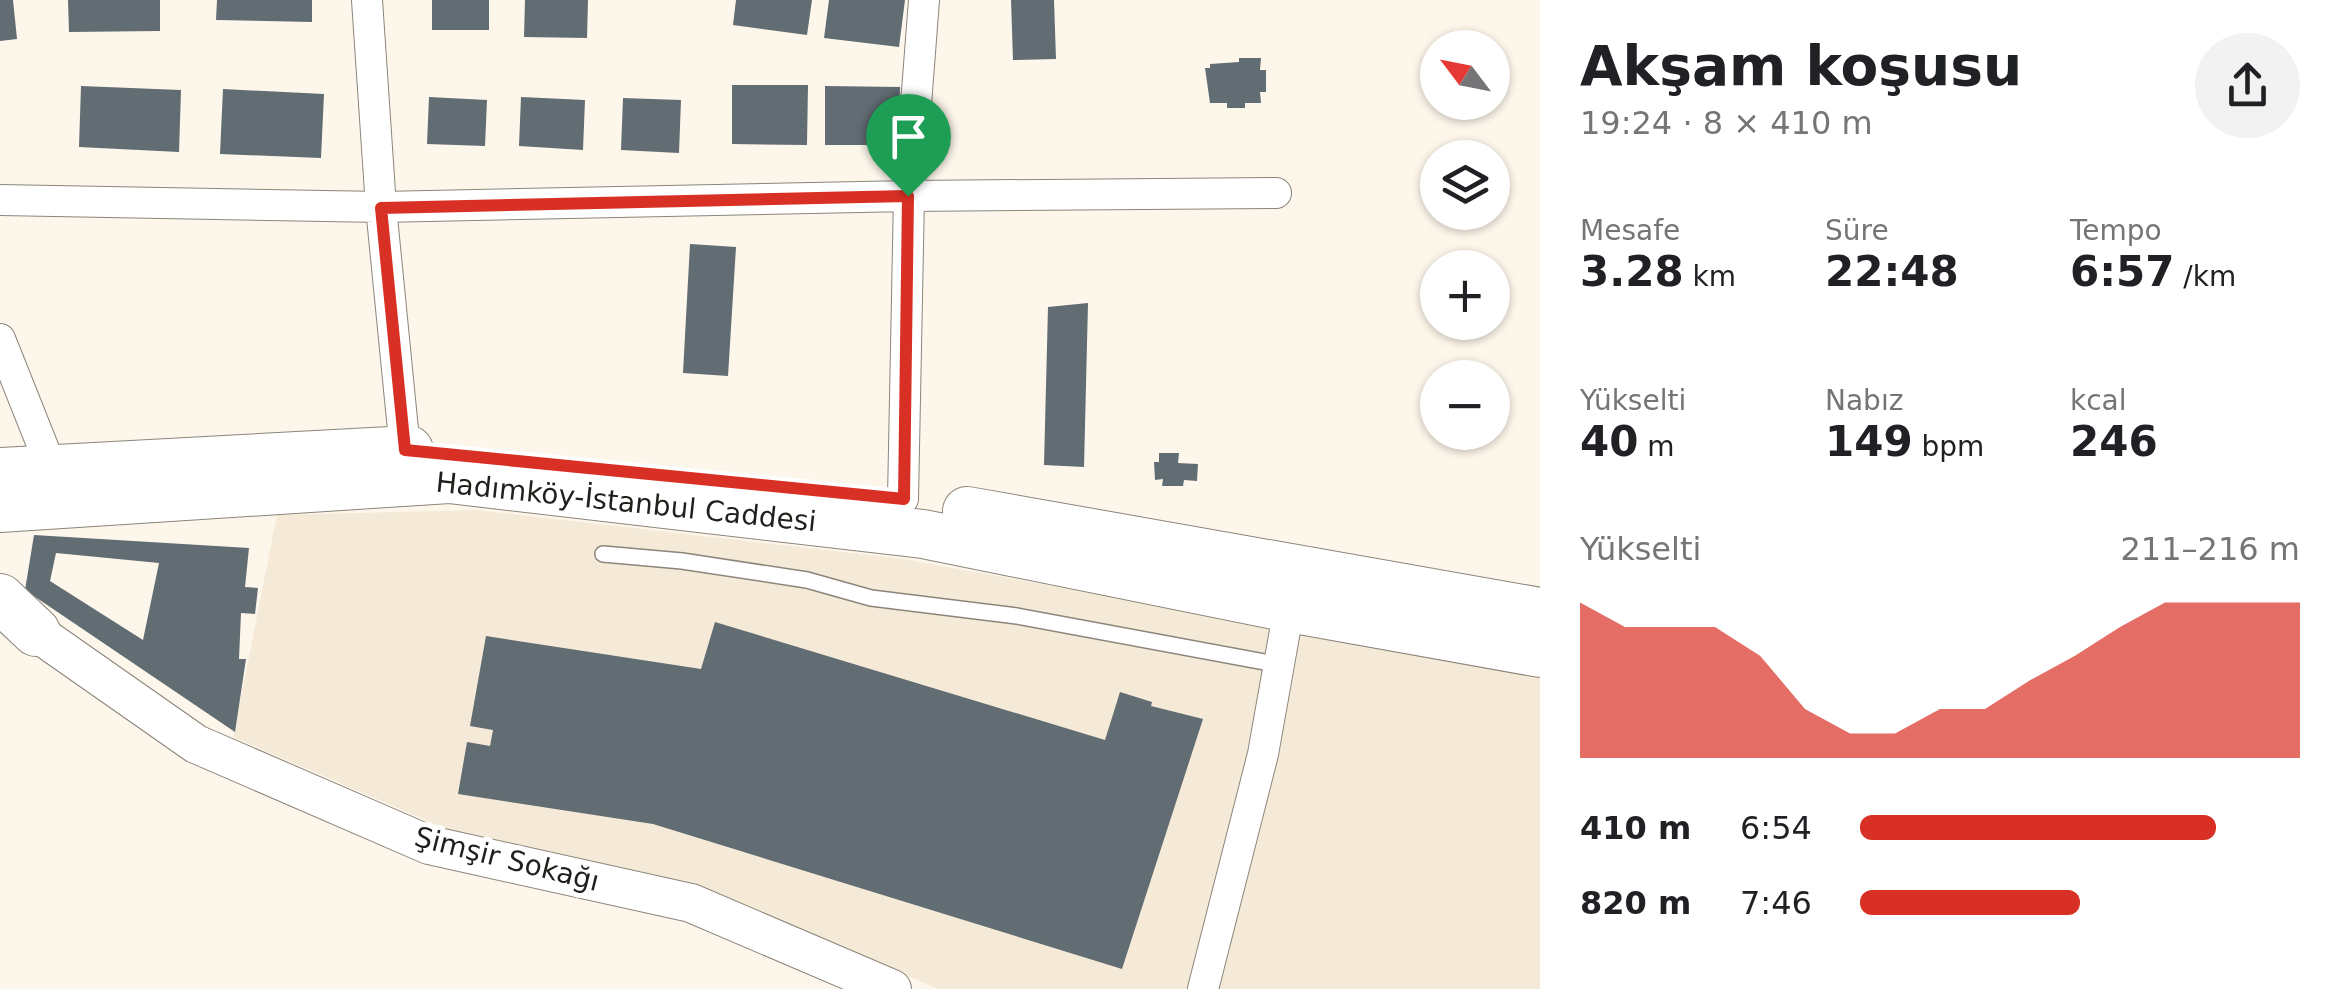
<!DOCTYPE html>
<html lang="tr">
<meta charset="utf-8">
<style>
:root{--surface:#fff;--page:#f2f2f2;--text:#202124;--muted:#757577;--accent:#d93025}
body{margin:0;font-family:"DejaVu Sans",sans-serif;background:var(--page);color:var(--text);height:100vh;display:flex;flex-direction:column;font-size:38px;white-space:nowrap}
*{box-sizing:border-box;margin:0}
p{font-size:32px;color:var(--muted)}
.icon{flex:none;width:55px;height:55px;fill:none;stroke:currentColor;stroke-width:2;stroke-linecap:round;stroke-linejoin:round}
.map{position:relative;flex:1;overflow:hidden}
.panel{display:flex;flex-direction:column;background:var(--surface);width:800px}
.panel>*{flex:none}
.needle{width:65px;rotate:302deg}
.tools{position:absolute;left:1420px;top:30px;display:grid;gap:20px}
.tools a{display:grid;place-items:center;width:90px;height:90px;border-radius:50%;background:var(--surface);box-shadow:0 2px 8px #0004;font-size:50px}
.pin{position:absolute;display:grid;place-items:center;width:85px;height:85px;color:#fff;margin:-102px -42px;border-radius:50% 50% 50% 0;rotate:-45deg;box-shadow:0 0 10px #0007}
.pin .icon{rotate:45deg}
.round{display:grid;place-items:center;flex:none;width:105px;height:105px;border-radius:52px;background:var(--page)}
.summary{display:flex;align-items:center;justify-content:space-between;height:170px;padding:0 40px}
h1{font-size:55px;font-weight:700;line-height:75px}
.metrics{display:grid;grid-template-columns:repeat(3,1fr);gap:15px;height:170px;padding:10px 40px}
.metrics div{display:grid;align-content:center}
.metrics b{font-size:42px;font-weight:700}
.metrics small{font-size:28px;font-weight:400}
.metrics p{font-size:28px}
.chart{height:280px;padding:20px 40px}
.chart p{display:flex;justify-content:space-between}
.chart svg{width:100%;height:180px;margin-top:10px;fill:var(--accent);opacity:.7}
ul{padding:0 40px;list-style:none;font-size:32px}
li{display:grid;grid-template-columns:160px 120px 1fr;align-items:center;height:75px}
li i{height:25px;border-radius:12px;background:var(--accent)}
main{display:flex;flex:1;min-height:0}
.map>svg:first-child{display:block}
</style>
<main>
<div class="map">
<svg width="1540" height="989" viewBox="0 0 1540 989">
<rect width="100%" height="100%" fill="#fdf6ea"/>
<!-- built -->
<path fill="#f5ead7" d="M477,510L904,559L1540,675V989H938L697,884L449,830L233,737L277,515Z"/>
<!-- building -->
<path fill="#616c73" fill-rule="evenodd" d="M0,0H13L17,39L0,41Z
M68,0H160V31L69,32Z
M217,0H312V22L216,20Z
M432,0H489V30H432Z
M525,0H588L587,38L524,37Z
M736,0H812L807,35L733,25Z
M829,0H905L899,47L824,38Z
M1011,0H1054L1056,59L1013,60Z
M1239,58H1261L1260,70H1266V92H1260L1261,103H1245V108H1227V103H1210L1205,68H1210V64L1239,62Z
M732,85H808L807,145L732,144Z
M81,86L181,90L179,152L79,147Z
M825,86L900,87L899,145H825Z
M223,89L324,94L321,158L220,154Z
M429,97L487,100L485,146L427,144Z
M521,97L585,100L583,150L519,146Z
M623,98L681,100L679,153L621,150Z
M690,244L736,247L728,376L683,373Z
M1088,303L1084,467L1044,465L1048,307Z
M1159,453H1179L1178,463L1198,464L1197,481L1184,480L1183,486H1162L1163,479L1155,480L1154,462H1159Z
M34,535L249,548L245,587L258,588L255,614L241,613L239,659H246L235,732L25,590ZM56,553L159,563L143,640L50,581Z
M715,622L1105,740L1120,692L1152,702L1151,706L1203,719L1122,969L653,824L458,794L467,742L490,746L493,730L470,726L486,636L701,669Z"/>
<g fill="none" stroke-linecap="round" stroke-linejoin="round">
<defs>
<path id="service" d="M603,554L682,561L807,580L871,598L1017,616L1281,665"/>
<path id="minor" d="M367,0L381,207L405,450
M0,200L381,207L909,196L1276,193
M0,339L51,467
M903,499L909,196L924,0
M1203,989L1263,754L1289,608"/>
<path id="tertiary" d="M36,632L196,744L429,845L691,903L892,989"/>
<path id="primary" d="M0,472L409,450
M0,508L449,479L923,534L1289,608L1540,653
M967,511L1540,612
M0,598L36,632"/>
</defs>
<!-- service casing -->
<use href="#service" stroke="#8c857b" stroke-width="18"/>
<!-- minor casing -->
<use href="#minor" stroke="#8c857b" stroke-width="32"/>
<!-- tertiary casing -->
<use href="#tertiary" stroke="#8c857b" stroke-width="40"/>
<!-- primary casing -->
<use href="#primary" stroke="#8c857b" stroke-width="50"/>
<!-- service -->
<use href="#service" stroke="#fff" stroke-width="15"/>
<!-- minor -->
<use href="#minor" stroke="#fff" stroke-width="30"/>
<!-- tertiary -->
<use href="#tertiary" stroke="#fff" stroke-width="38"/>
<!-- primary -->
<use href="#primary" stroke="#fff" stroke-width="48"/>
</g>
<g fill="none" stroke-linecap="round" stroke-linejoin="round">
<defs>
<path id="route" d="M908,196L904,499L405,450L381,208Z"/>
</defs>
<!-- route casing -->
<use href="#route" stroke="#fff" stroke-width="20"/>
<!-- route -->
<use href="#route" stroke="#d93025" stroke-width="12"/>
</g>
<g text-anchor="middle" dominant-baseline="central" stroke-width="10" stroke-linejoin="round" paint-order="stroke">
<!-- street labels -->
<g font-size="28" fill="#211f1b" stroke="#fff">
<text transform="translate(626 502) rotate(6)">Hadımköy-İstanbul Caddesi</text>
<text transform="translate(507 859) rotate(14)">Şimşir Sokağı</text>
</g>
</g>
</svg>
<div class="tools">
<a><svg class="needle" viewBox="-14 -14 28 28"><path d="M0-13l5 13h-10z" fill="#e53935"/><path d="M0 13l5-13h-10z" fill="#757577"/></svg></a>
<a><svg class="icon" aria-label="layers" viewBox="0 0 24 24"><path d="M12 4l9 5-9 5-9-5zM3 14l9 5 9-5"/></svg></a>
<a>+</a>
<a>−</a>
</div>
<div class="pin" style="left:908px;top:196px;background:#1e9e55"><svg class="icon" aria-label="arrive" viewBox="0 0 24 24"><path d="M6 21V4h12l-3 4 3 4H6"/></svg></div>
</div>
<section class="panel">
<div class="summary"><div><h1>Akşam koşusu</h1><p>19:24 · 8 × 410 m</p></div><a class="round"><svg class="icon" aria-label="share" viewBox="0 0 24 24"><path d="M12 15V3M7 8l5-5 5 5M5 13v7h14v-7"/></svg></a></div>
<div class="metrics">
<div><p>Mesafe</p><b>3.28<small> km</small></b></div>
<div><p>Süre</p><b>22:48</b></div>
<div><p>Tempo</p><b>6:57<small> /km</small></b></div>
</div>
<div class="metrics">
<div><p>Yükselti</p><b>40<small> m</small></b></div>
<div><p>Nabız</p><b>149<small> bpm</small></b></div>
<div><p>kcal</p><b>246</b></div>
</div>
<div class="chart"><p><span>Yükselti</span>211–216 m</p>
<svg viewBox="0 0 160 44" preserveAspectRatio="none"><path d="M0 44V6L10 12L20 12L30 12L40 19L50 32L60 38L70 38L80 32L90 32L100 25L110 19L120 12L130 6L140 6L150 6L160 6V44z"/></svg>
</div>
<ul>
<li><b>410 m</b>6:54<i style="width:81%"></i></li>
<li><b>820 m</b>7:46<i style="width:50%"></i></li>
</ul>
</section>
</main>
